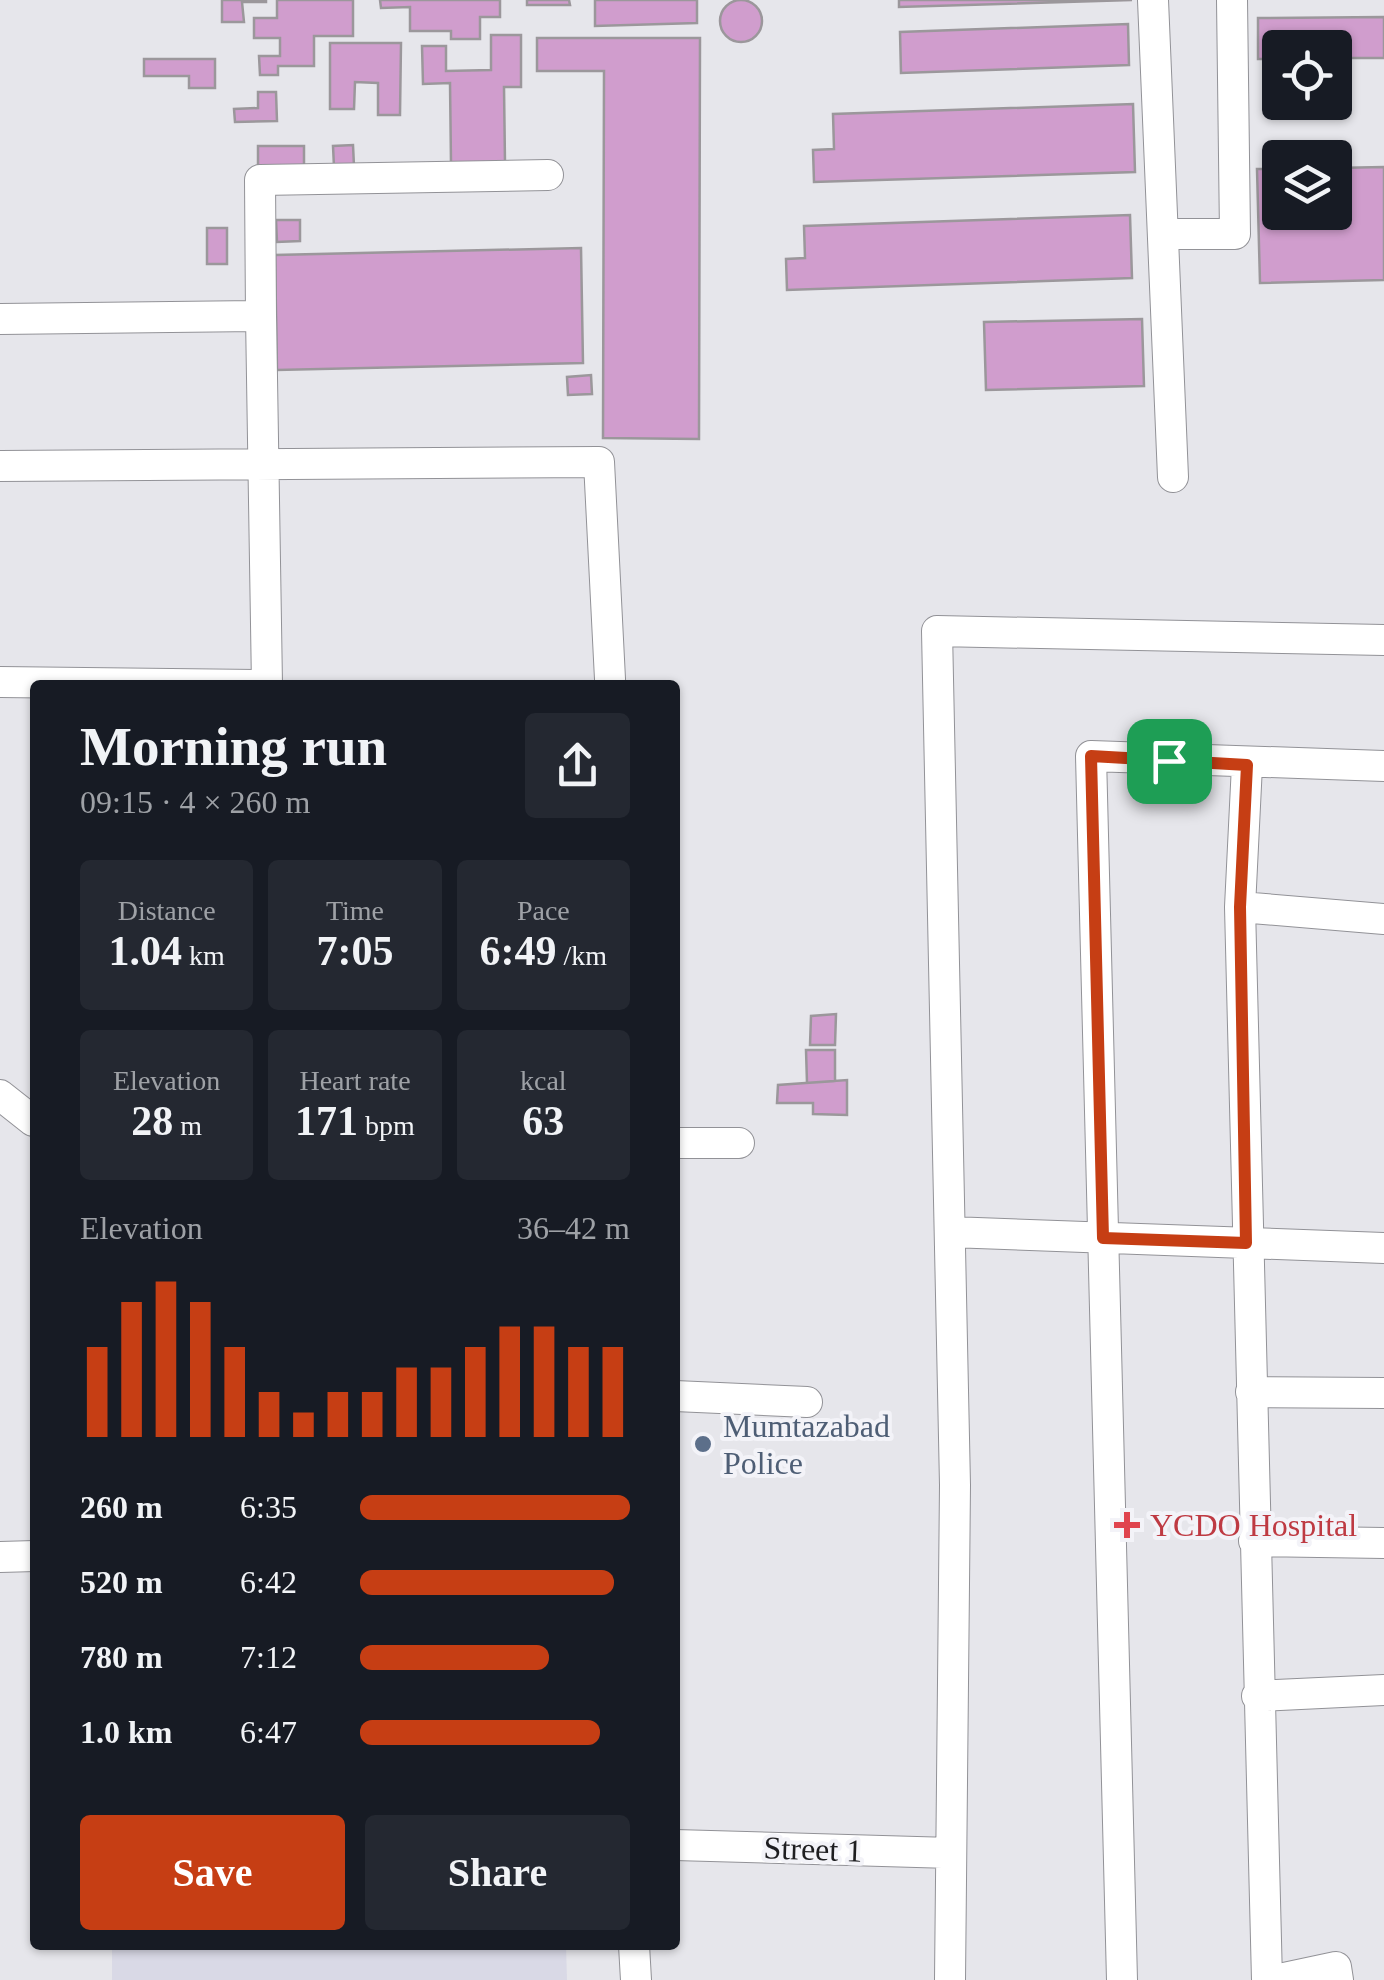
<!DOCTYPE html>
<meta charset="utf-8">
<style>
:root{--surface:#171b24;--page:#242831;--text:#f1f3f6;--muted:#9ea1a6;--accent:#c63e14}
body{margin:0;font-family:Georgia,serif;background:var(--page);color:var(--text);height:100vh;display:flex;flex-direction:column;font-size:38px;white-space:nowrap}
*{box-sizing:border-box;margin:0}
p{font-size:32px;color:var(--muted)}
.icon{flex:none;width:55px;height:55px;fill:none;stroke:currentColor;stroke-width:2;stroke-linecap:round;stroke-linejoin:round}
.map{position:relative;flex:1;overflow:hidden}
.panel{position:absolute;left:30px;top:680px;width:650px;height:1270px;display:flex;flex-direction:column;background:var(--surface);border-radius:10px;box-shadow:0 2px 8px #0004}
.panel>*{flex:none}
.buttons{position:absolute;left:1262px;top:30px;display:grid;gap:20px}
.buttons a{display:grid;place-items:center;width:90px;height:90px;border-radius:10px;background:var(--surface);box-shadow:0 2px 8px #0004;font-size:50px}
.pin{position:absolute;display:grid;place-items:center;width:85px;height:85px;color:#fff;margin:-42px;border-radius:20px;box-shadow:0 5px 15px #0006}
.round{display:grid;place-items:center;flex:none;width:105px;height:105px;border-radius:10px;background:var(--page)}
.head{display:flex;align-items:center;justify-content:space-between;height:170px;padding:0 50px}
h1{font-size:55px;font-weight:800;line-height:75px}
.figures{display:grid;grid-template-columns:repeat(3,1fr);gap:15px;height:170px;padding:10px 50px}
.figures div{display:grid;align-content:center;border-radius:10px;background:var(--page);text-align:center}
.figures b{font-size:42px;font-weight:800}
.figures small{font-size:28px;font-weight:400}
.figures p{font-size:28px}
.chart{height:280px;padding:20px 50px}
.chart p{display:flex;justify-content:space-between}
.chart svg{width:100%;height:180px;margin-top:10px;stroke:var(--accent);stroke-width:6}
.action{display:flex;gap:20px;margin-top:auto;padding:20px 50px}
.action a{flex:1;height:115px;border-radius:10px;background:var(--accent);color:#fff;font-size:40px;font-weight:800;line-height:115px;text-align:center}
.action a+a{background:var(--page);color:var(--text)}
ul{padding:0 50px;list-style:none;font-size:32px}
li{display:grid;grid-template-columns:160px 120px 1fr;align-items:center;height:75px}
li i{height:25px;border-radius:12px;background:var(--accent)}
.map>svg:first-child{display:block}
</style>
<div class="map">
<svg width="1384" height="1980" viewBox="0 0 1384 1980">
<rect width="100%" height="100%" fill="#e6e6eb"/>
<!-- built -->
<path fill="#d9d9e6" d="M112,1945H566L567,1980H112Z"/>
<!-- building -->
<path fill="#d09dcd" stroke="#9b979b" stroke-width="2.5" d="M222,0H266V2H242L244,22H222Z
M277,0H353V36H314V66H278V75H260L259,56H280V38H254V18H277Z
M380,0H500V17H480V39H451V31H410V7L381,8Z
M527,0H569L570,5H527Z
M595,0H697V23L595,26Z
M899,0H1132L899,7Z
M720 21a21 21 0 1 1 42 0a21 21 0 1 1-42 0Z
M1384,17V58H1335V48H1280V59H1258V18Z
M1128,24L1129,65L901,73L900,32Z
M491,35H521V87H504L505,163H451L450,83L423,84L422,46H446V71L491,70Z
M537,38H700L699,439L603,438L604,71H537Z
M330,43H401L400,115H378V83L355,82L354,109H330Z
M144,59H215V88H189V76H144Z
M258,92H276L277,121L235,122L234,109L258,108Z
M1133,104L1135,172L814,182L813,150L834,149L833,114Z
M353,145L354,166L334,167L333,146Z
M258,146H304V170L258,169Z
M1384,167V280L1260,283L1257,169H1280V212H1335V168Z
M1130,215L1132,278L787,290L786,259L805,258L804,226Z
M276,220H300V241L277,242Z
M207,228H227V264H207Z
M581,248L583,363L277,370L275,255Z
M1142,319L1144,386L986,390L984,322Z
M591,375L592,394L568,395L567,377Z
M836,1014L835,1045H810L811,1016Z
M806,1050H835V1081L807,1083Z
M847,1080V1115L813,1114V1103H777L778,1085Z"/>
<g fill="none" stroke-linecap="round" stroke-linejoin="round">
<defs>
<path id="street" d="M1153,0L1173,477
M1165,234H1235L1232,0
M261,316L260,180L548,175
M0,319L261,316L267,685
M0,466L599,462L610,679
M0,682L267,685
M1247,765L1240,907L1267,1980
M1240,907L1384,919
M0,1095L33,1121
M675,1143H739
M950,1232L1384,1248
M1251,1392L1384,1393
M675,1396L807,1402
M1254,1541L1384,1543
M0,1557L35,1556
M1257,1696L1384,1690
M675,1845L951,1853
M634,1945L636,1980
M950,1980L955,1485L937,631L1384,640
M1122,1980L1091,756L1384,766
M1275,1980L1336,1967L1338,1980"/>
</defs>
<!-- street casing -->
<use href="#street" stroke="#929297" stroke-width="32"/>
<!-- street -->
<use href="#street" stroke="#fff" stroke-width="30"/>
</g>
<g fill="none" stroke-linecap="round" stroke-linejoin="round">
<defs>
<path id="route" d="M1091,756L1247,765L1240,907L1246,1243L1103,1238Z"/>
</defs>
<!-- route casing -->
<use href="#route" stroke="#fff" stroke-width="20"/>
<!-- route -->
<use href="#route" stroke="#c63e14" stroke-width="12"/>
</g>
<!-- markers -->
<circle fill="#5c6f8a" stroke="#f3f3f8" stroke-width="4" cx="703" cy="1444" r="10"/>
<path fill="#e0444e" stroke="#f3f3f8" stroke-width="4" d="M1122 1510h10v10h10v10h-10v10h-10v-10h-10v-10h10z"/>
<g text-anchor="middle" dominant-baseline="central" stroke-width="8" stroke-linejoin="round" paint-order="stroke">
<!-- service labels -->
<g font-size="32" fill="#4e5e75" stroke="#f3f3f8" text-anchor="start">
<text x="723" y="1426">Mumtazabad<tspan x="723" dy="37">Police</tspan></text>
</g>
<!-- health labels -->
<g font-size="32" fill="#be3a42" stroke="#f3f3f8" text-anchor="start">
<text x="1150" y="1525">YCDO Hospital</text>
</g>
<!-- street labels -->
<g font-size="32" fill="#1e1e20" stroke="#f3f3f8">
<text transform="translate(813 1849) rotate(2)">Street 1</text>
</g>
</g>
</svg>
<div class="buttons">
<a><svg class="icon" aria-label="locate" viewBox="0 0 24 24"><circle cx="12" cy="12" r="6"/><path d="M12 2v4M12 18v4M2 12h4M18 12h4"/></svg></a>
<a><svg class="icon" aria-label="layers" viewBox="0 0 24 24"><path d="M12 4l9 5-9 5-9-5zM3 14l9 5 9-5"/></svg></a>
</div>
<div class="pin" style="left:1169px;top:761px;background:#1e9e55"><svg class="icon" aria-label="arrive" viewBox="0 0 24 24"><path d="M6 21V4h12l-3 4 3 4H6"/></svg></div>
<section class="panel">
<div class="head"><div><h1>Morning run</h1><p>09:15 · 4 × 260 m</p></div><a class="round"><svg class="icon" aria-label="share" viewBox="0 0 24 24"><path d="M12 15V3M7 8l5-5 5 5M5 13v7h14v-7"/></svg></a></div>
<div class="figures">
<div><p>Distance</p><b>1.04<small> km</small></b></div>
<div><p>Time</p><b>7:05</b></div>
<div><p>Pace</p><b>6:49<small> /km</small></b></div>
</div>
<div class="figures">
<div><p>Elevation</p><b>28<small> m</small></b></div>
<div><p>Heart rate</p><b>171<small> bpm</small></b></div>
<div><p>kcal</p><b>63</b></div>
</div>
<div class="chart"><p><span>Elevation</span>36–42 m</p>
<svg viewBox="0 0 160 44" preserveAspectRatio="none"><path d="M5 44V22M15 44V11M25 44V6M35 44V11M45 44V22M55 44V33M65 44V38M75 44V33M85 44V33M95 44V27M105 44V27M115 44V22M125 44V17M135 44V17M145 44V22M155 44V22"/></svg>
</div>
<ul>
<li><b>260 m</b>6:35<i style="width:100%"></i></li>
<li><b>520 m</b>6:42<i style="width:94%"></i></li>
<li><b>780 m</b>7:12<i style="width:70%"></i></li>
<li><b>1.0 km</b>6:47<i style="width:89%"></i></li>
</ul>
<div class="action"><a>Save</a><a>Share</a></div>
</section>
</div>
